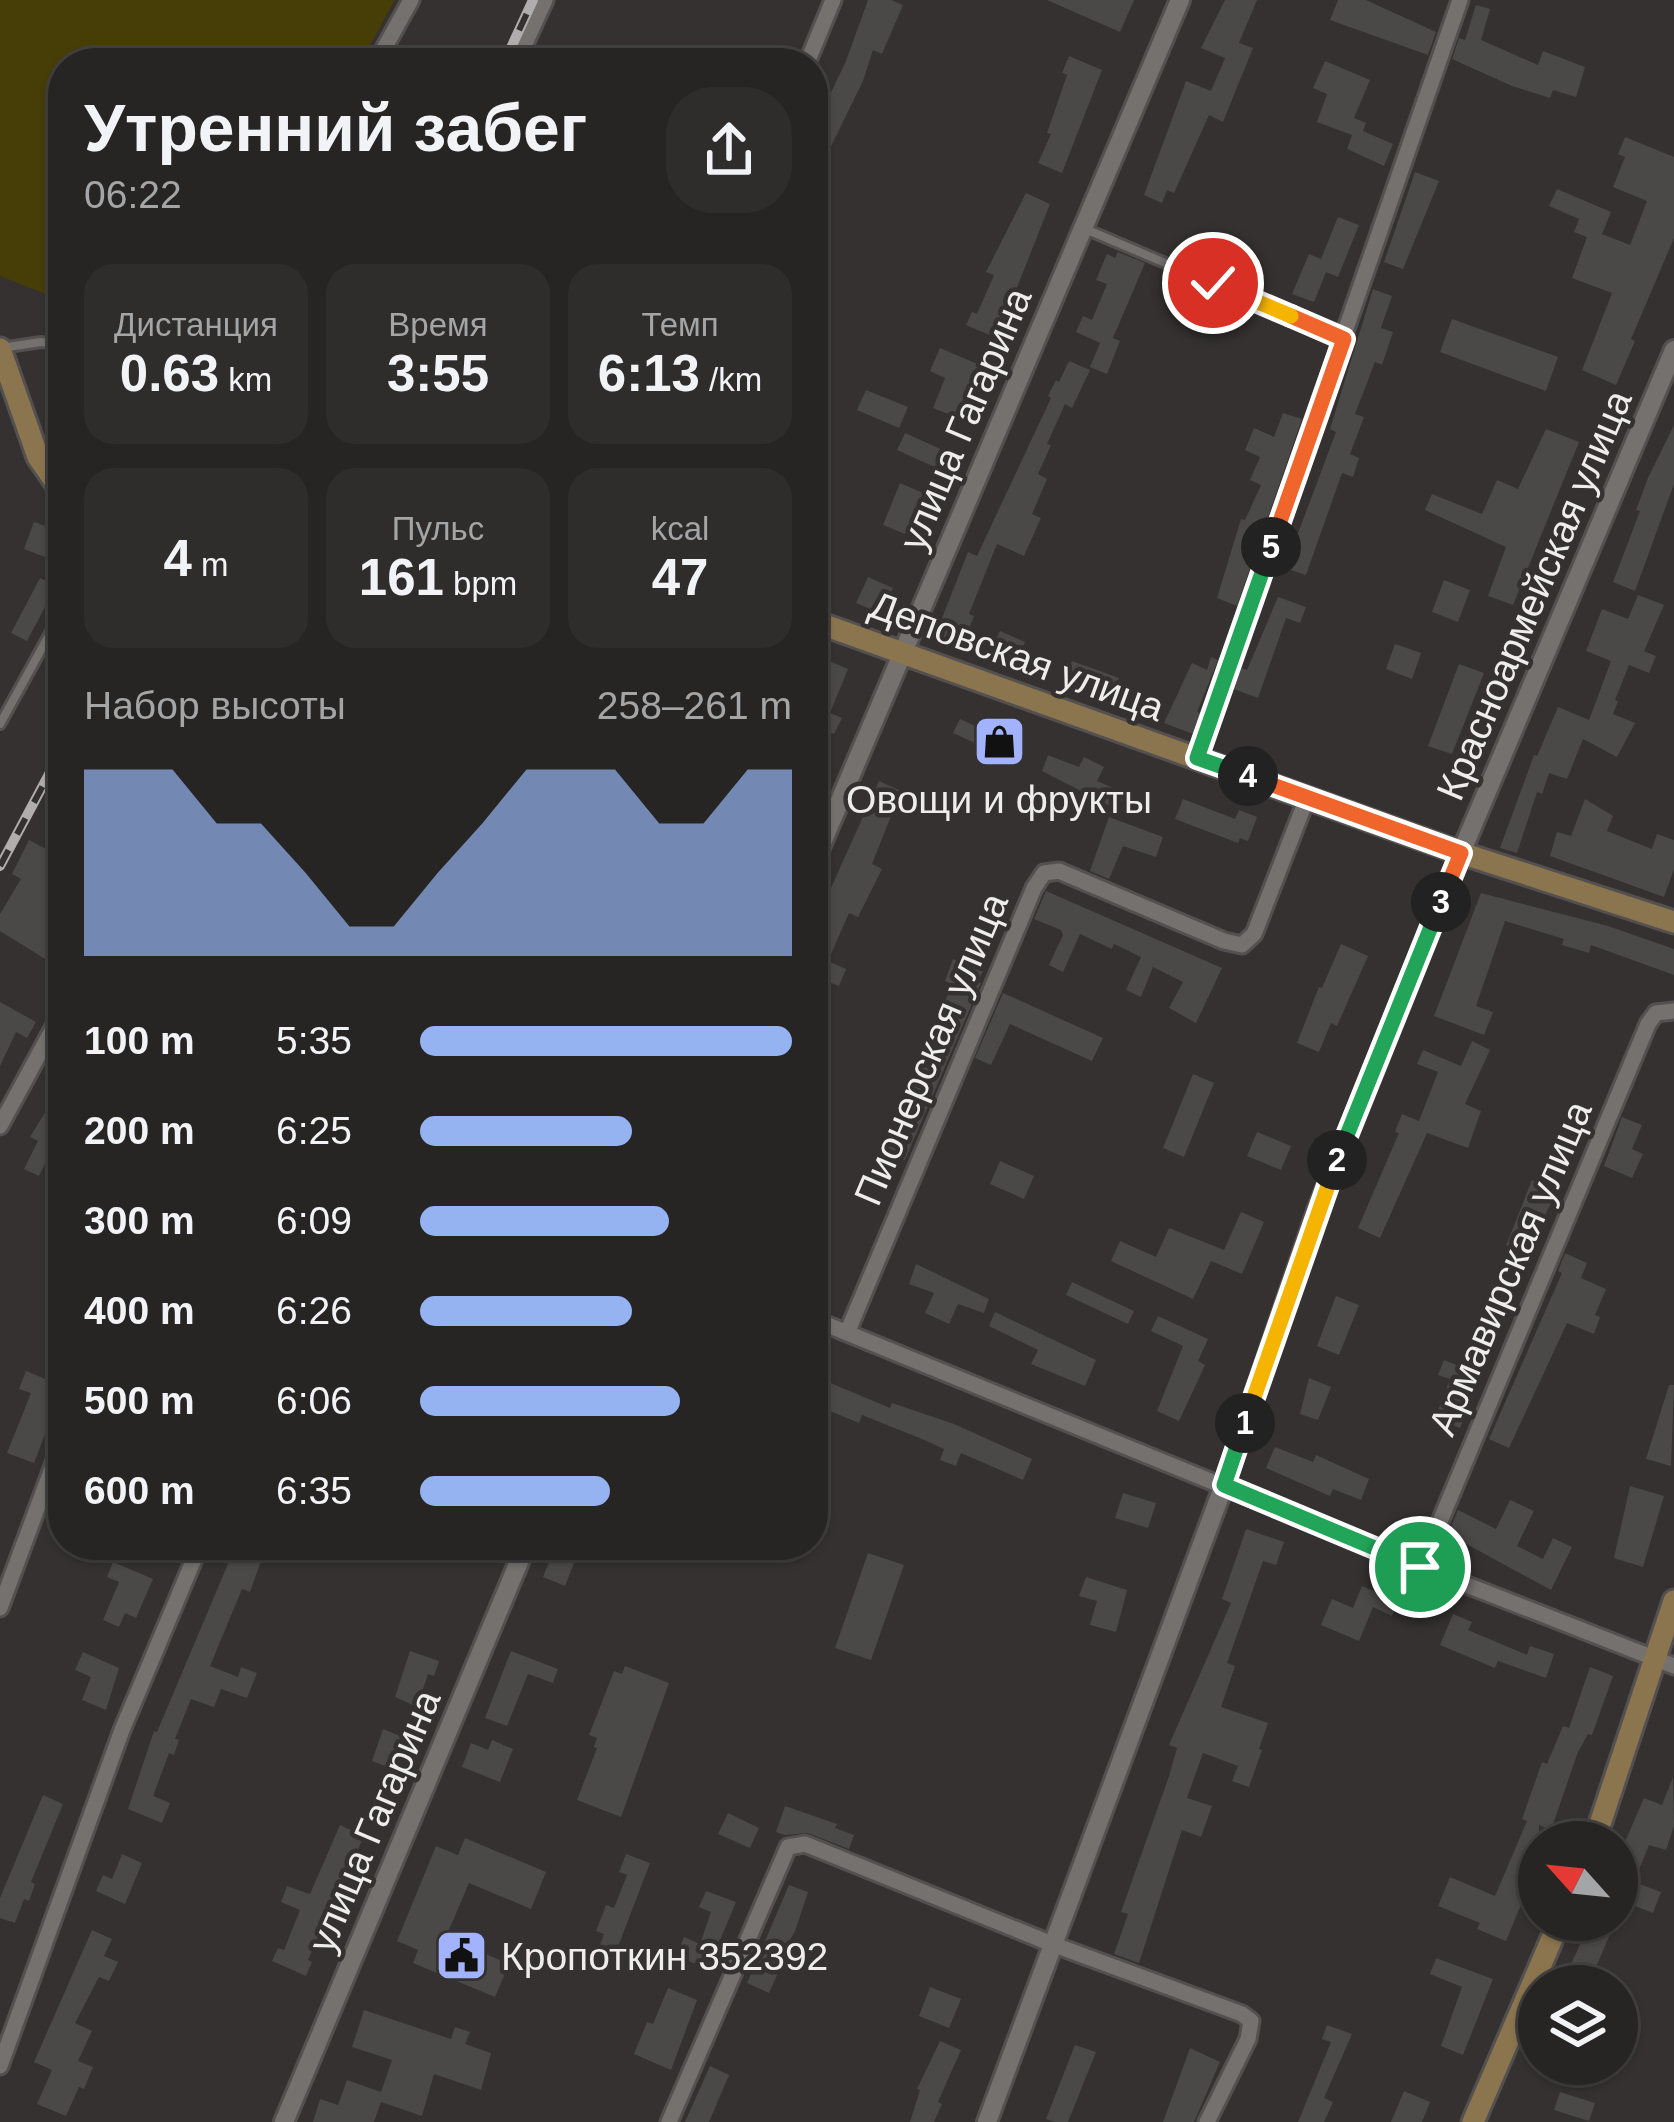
<!DOCTYPE html>
<html lang="ru">
<meta charset="utf-8">
<style>
:root{--surface:#272524;--page:#2f2d2c;--text:#f1f3f6;--muted:#a4a5a6;--line:#434241;--accent:#95b2f1}
body{margin:0;font-family:Helvetica,sans-serif;background:var(--page);color:var(--text);height:100vh;display:flex;flex-direction:column;font-size:45px;white-space:nowrap}
*{box-sizing:border-box;margin:0}
p{font-size:39px;color:var(--muted)}
.icon{flex:none;width:66px;height:66px;fill:none;stroke:currentColor;stroke-width:2;stroke-linecap:round;stroke-linejoin:round}
.map{position:relative;flex:1;overflow:hidden}
.panel{position:absolute;left:48px;top:48px;width:780px;height:1512px;display:flex;flex-direction:column;background:var(--surface);border-radius:48px;box-shadow:0 3px 9px #0004,0 0 0 3px var(--line)}
.panel>*{flex:none}
.needle{width:78px;rotate:297deg}
.controls{position:absolute;left:1518px;top:1821px;display:grid;gap:24px}
.controls a{display:grid;place-items:center;width:120px;height:120px;border-radius:50%;background:var(--surface);box-shadow:0 3px 9px #0004,0 0 0 3px var(--line);font-size:60px}
.pin{position:absolute;display:grid;place-items:center;width:102px;height:102px;color:#fff;margin:-51px;border:6px solid #fff;border-radius:50%;box-shadow:0 3px 12px #0007}
.km{position:absolute;width:60px;height:60px;margin:-30px;border-radius:50%;background:#222;color:#fff;font-size:33px;line-height:60px;text-align:center}
.round{display:grid;place-items:center;flex:none;width:126px;height:126px;border-radius:48px;background:var(--page)}
.summary{display:flex;align-items:center;justify-content:space-between;height:204px;padding:0 36px}
h1{font-size:66px;font-weight:600;line-height:90px}
.stats{display:grid;grid-template-columns:repeat(3,1fr);gap:18px;height:204px;padding:12px 36px}
.stats div{display:grid;align-content:center;border-radius:30px;background:var(--page);text-align:center}
.stats b{font-size:51px;font-weight:600}
.stats small{font-size:33px;font-weight:400}
.stats p{font-size:33px}
.chart{height:336px;padding:24px 36px}
.chart p{display:flex;justify-content:space-between}
.chart svg{width:100%;height:216px;margin-top:12px;fill:var(--accent);opacity:.7}
ul{padding:0 36px;list-style:none;font-size:39px}
li{display:grid;grid-template-columns:192px 144px 1fr;align-items:center;height:90px}
li i{height:30px;border-radius:15px;background:var(--accent)}
.map>svg:first-child{display:block}
</style>
<div class="map">
<svg width="1674" height="2122" viewBox="0 0 1674 2122">
<rect width="100%" height="100%" fill="#343130"/>
<!-- green -->
<path fill="#473d07" d="M0,0H395L360,63H63V301L0,276Z"/>
<!-- building -->
<path fill="#4b4848" d="M868,0H891L903,5L882,54L873,50L863,81L813,183V130L846,61Z
M1047,0H1134L1120,32Z
M1225,0H1257L1239,43L1253,48L1223,122L1209,115L1174,193L1167,190L1162,203L1144,195L1186,81L1211,91L1225,58L1201,48Z
M1338,0H1366L1436,32L1428,55L1330,20Z
M1476,5L1490,9L1481,40L1538,65L1543,51L1585,67L1576,97L1553,90L1550,98L1512,86L1452,59L1459,38L1465,40Z
M1069,56L1102,70L1062,173L1038,163L1051,134L1047,133L1067,75L1062,73Z
M1325,61L1370,80L1354,118L1366,123L1363,131L1393,144L1384,166L1347,149L1352,135L1317,122L1327,94L1313,88Z
M1625,137L1674,157V238L1631,339L1635,341L1616,385L1582,370L1612,293L1572,278L1587,237L1574,232L1579,219L1549,206L1557,189L1611,212L1602,234L1630,245L1647,201L1613,187L1625,157L1618,154Z
M1415,172L1439,181L1403,269L1384,262Z
M1026,193L1050,204L997,338L966,325L972,312L977,314L994,275L986,272Z
M1338,217L1359,225L1338,277L1326,272L1314,302L1292,294L1309,254L1321,259Z
M1220,241L1243,252L1229,280L1207,269Z
M1118,252L1145,263L1113,338L1120,341L1107,374L1090,367L1100,343L1076,332L1083,316L1092,320L1107,284L1096,280L1107,254L1115,258Z
M1373,289L1392,296L1381,328L1393,332L1382,365L1375,362L1355,414L1364,417L1350,454L1359,458L1353,477L1342,473L1306,575L1285,568L1336,432L1330,429Z
M1452,319L1558,357L1546,391L1440,352Z
M940,348L980,365L961,419L933,408L945,378L930,371Z
M1069,361L1090,370L1072,408L1065,404L1047,444L1051,445L1038,474L1047,479L1032,514L1041,518L1024,556L997,544L969,614L974,616L962,647L935,636L968,552L977,556L1051,398L1048,396L1056,380L1059,382Z
M866,390L908,407L899,428L857,410Z
M1283,413L1302,419L1237,606L1217,598L1241,519L1245,520L1261,485L1250,480L1260,457L1245,450L1254,428L1274,437Z
M1674,425V484L1635,591L1613,582L1640,511L1636,510L1648,478Z
M1546,429L1579,442L1513,605L1488,596L1506,547L1425,510L1432,494L1482,514L1497,480L1518,489Z
M905,433L947,452L939,469L897,450Z
M900,483L923,493L905,534L883,525Z
M34,522L60,531L50,559L24,549Z
M868,577L893,588L882,614L856,603Z
M40,578L56,586L27,641L11,633Z
M1444,580L1470,590L1458,622L1432,612Z
M1638,595L1664,605L1644,651L1656,656L1649,673L1629,665L1615,700L1618,701L1613,714L1635,723L1617,757L1583,739L1567,779L1549,773L1542,794L1537,792L1517,853L1500,848L1534,755L1537,756L1558,707L1589,720L1611,661L1586,651L1602,609L1628,619Z
M1278,597L1306,607L1300,623L1286,618L1258,698L1234,689L1241,668L1247,670Z
M1000,631L1025,642L1013,668L988,657Z
M1395,644L1421,653L1412,679L1386,669Z
M813,654L848,669L830,713L842,718L834,734L829,732L814,769Z
M1211,657L1218,660L1197,712L1200,713L1193,734L1164,723L1192,663L1207,670Z
M1072,661L1119,678L1110,700L1064,682Z
M1459,664L1484,673L1452,754L1428,746Z
M960,719L1012,743L1006,757L953,733Z
M1048,755L1079,767L1084,757L1104,767L1097,781L1125,793L1118,810L1042,771Z
M879,781L901,791L872,864L882,869L858,917L849,913L828,961L846,969L839,986L821,979L813,998V928Z
M1183,799L1235,819L1239,810L1257,817L1248,841L1240,838L1238,843L1175,819Z
M1585,799L1613,816L1607,831L1652,849L1657,834L1674,840V869L1664,897L1550,856L1557,832L1571,836Z
M1109,817L1163,837L1156,857L1123,846L1109,879L1090,871Z
M29,840L63,858V970L0,931V914L21,879L12,874Z
M1046,891L1222,968L1196,1023L1169,1008L1183,982L1153,967L1141,997L1126,990L1141,957L1114,944L1112,949L1080,934L1063,972L1049,965L1063,935L1061,930L1034,919Z
M1481,893L1608,926L1674,949V975L1591,945L1589,953L1562,945L1564,939L1505,921L1476,1006L1493,1012L1484,1035L1434,1016Z
M1341,944L1368,956L1337,1026L1331,1023L1319,1052L1297,1043L1319,987L1322,988Z
M953,959L983,971L978,982L981,983L905,1160L884,1151L952,984L945,981Z
M1003,993L1103,1038L1092,1061L1010,1024L991,1065L975,1058Z
M0,1002L36,1022L27,1038L16,1032L0,1066Z
M1472,1041L1490,1050L1465,1104L1481,1111L1468,1148L1427,1133L1380,1238L1358,1228L1399,1133L1395,1132L1402,1114L1419,1121L1438,1072L1417,1064L1423,1050L1461,1066Z
M1193,1074L1214,1083L1184,1157L1163,1148Z
M63,1083V1127L39,1176L24,1169L38,1141L30,1137Z
M1622,1117L1642,1125L1632,1149L1643,1154L1632,1178L1604,1166Z
M1257,1132L1291,1146L1281,1170L1247,1156Z
M1000,1161L1034,1176L1024,1199L990,1184Z
M1532,1180L1557,1191L1525,1255L1506,1246Z
M1241,1212L1264,1222L1242,1274L1211,1261L1193,1299L1111,1261L1120,1241L1156,1257L1169,1228L1224,1250Z
M1565,1253L1587,1263L1581,1278L1606,1289L1595,1315L1600,1317L1594,1334L1567,1323L1509,1448L1489,1439L1562,1273L1558,1271Z
M916,1264L989,1299L984,1313L958,1304L949,1324L925,1313L934,1293L909,1284Z
M1072,1282L1134,1311L1128,1324L1066,1295Z
M1336,1296L1359,1305L1339,1355L1317,1346Z
M995,1312L1096,1360L1085,1386L1031,1364L1038,1350L989,1326Z
M1158,1316L1208,1339L1198,1361L1205,1365L1179,1421L1157,1411L1183,1346L1151,1331Z
M62,1344L63,1387L34,1463L7,1453L31,1393L19,1389L26,1371L48,1380Z
M1444,1360L1482,1375L1460,1428L1435,1418L1450,1379L1438,1375Z
M1309,1378L1331,1387L1318,1420L1300,1414Z
M821,1379L890,1408L892,1403L954,1424L1032,1459L1023,1480L961,1453L956,1466L940,1460L944,1449L922,1439L862,1415L859,1423L813,1404Z
M1669,1385H1674L1671,1466L1646,1459Z
M1275,1447L1313,1462L1316,1455L1369,1479L1361,1500L1333,1489L1330,1496L1266,1468Z
M1630,1486L1664,1496L1643,1567L1614,1558Z
M1123,1493L1156,1503L1148,1528L1115,1518Z
M1510,1500L1534,1511L1517,1546L1543,1559L1553,1538L1572,1547L1551,1590L1448,1534L1458,1510L1496,1529Z
M1246,1529L1284,1542L1276,1565L1263,1561L1227,1663L1235,1666L1221,1707L1268,1723L1259,1749L1262,1750L1249,1787L1232,1781L1238,1766L1203,1753L1187,1798L1212,1806L1201,1837L1182,1830L1139,1963L1114,1954L1128,1914L1121,1912L1169,1776L1177,1748L1169,1745L1231,1603L1222,1599Z
M236,1545L264,1553L250,1592L242,1589L210,1666L238,1677L241,1667L257,1673L247,1698L221,1689L214,1707L191,1699L175,1739L179,1740L174,1755L169,1753L153,1796L170,1803L162,1823L128,1809L154,1731L157,1732Z
M556,1545H581L565,1586L543,1577Z
M868,1553L904,1565L871,1660L835,1648Z
M113,1562L153,1579L136,1618L125,1613L119,1627L103,1620L119,1582L107,1577Z
M1086,1577L1127,1590L1116,1632L1090,1625L1097,1601L1079,1596Z
M1362,1586L1398,1602L1392,1616L1373,1607L1359,1641L1321,1625L1332,1599L1353,1608Z
M1453,1614L1472,1622L1468,1630L1527,1655L1530,1646L1554,1654L1546,1678L1498,1661L1495,1668L1440,1645Z
M410,1651L439,1661L434,1676L428,1674L417,1707L395,1697Z
M511,1651L558,1669L553,1683L528,1674L507,1726L485,1718Z
M83,1652L119,1668L106,1710L82,1700L91,1677L75,1670Z
M625,1666L669,1683L621,1817L577,1800L597,1748L594,1747L597,1738L589,1735L614,1671L622,1674Z
M1590,1667L1613,1676L1592,1735L1588,1734L1578,1752L1551,1830L1539,1825V1876L1534,1873L1506,1941L1477,1929L1480,1923L1438,1906L1450,1877L1495,1896L1527,1821L1522,1819L1542,1762L1547,1764L1563,1726L1569,1728Z
M383,1729L408,1739L395,1770L372,1761Z
M492,1740L513,1749L500,1782L462,1767L471,1743L488,1750Z
M1673,1777L1674,1826L1666,1850L1649,1845L1634,1882L1661,1892L1653,1913L1617,1899V1860L1644,1798L1662,1805Z
M43,1795L63,1804L31,1882L35,1884L29,1901L24,1899L15,1923L0,1918V1898Z
M785,1806L837,1824L835,1828L854,1835L849,1849L808,1833L785,1835L776,1832Z
M728,1813L759,1828L750,1848L718,1834Z
M340,1825L364,1836L308,1960L312,1962L306,1976L272,1961L278,1948L284,1950L300,1910L281,1902L287,1886L310,1894Z
M465,1838L546,1872L531,1909L469,1883L446,1937L509,1964L495,1997L413,1963L418,1950L397,1941L436,1846L458,1855Z
M122,1854L142,1863L125,1904L96,1891L103,1875L112,1879Z
M626,1854L650,1863L614,1957L598,1951L604,1934L596,1931L606,1905L614,1908L627,1875L619,1872Z
M789,1885L808,1892L795,1931L773,1971L778,1973L769,1993L747,1983Z
M706,1891L736,1902L708,1969L676,1956L684,1937L700,1944L711,1912L699,1907Z
M1591,1920H1616L1588,1986H1575L1563,1982Z
M92,1930L112,1939L104,1956L118,1962L109,1981L99,1977L75,2023L92,2031L78,2061L93,2067L84,2089L79,2087L66,2116L37,2104L52,2070L34,2062Z
M1436,1958L1493,1979L1463,2055L1441,2046L1462,1987L1430,1974Z
M930,1987L961,1999L949,2028L919,2016Z
M668,1988L697,2000L671,2070L634,2054L647,2022L653,2024Z
M364,2010L451,2039L455,2027L470,2032L465,2044L491,2053L481,2090L434,2074L422,2116L381,2102L374,2122H313L320,2099L338,2105L347,2080L381,2092L392,2060L352,2047Z
M1327,2025L1352,2034L1324,2098L1333,2102L1324,2122H1298L1331,2042L1322,2039Z
M940,2041L961,2050L938,2102L942,2104L934,2122H910L920,2090L917,2089Z
M1075,2045L1096,2052L1068,2122H1055L1046,2119Z
M1190,2048L1220,2062L1194,2122H1163Z
M710,2066L729,2075L709,2122H685Z
M1404,2091L1430,2102L1422,2122H1391Z
M1560,2092L1595,2103L1589,2121L1554,2110Z"/>
<g fill="none" stroke-linecap="round" stroke-linejoin="round">
<defs>
<path id="service" d="M1083,228L1344,339
M1,348L41,342L63,345
M0,724L63,610"/>
<path id="minor" d="M376,63L411,0
M516,63L545,0
M807,63L833,0
M1197,758L1460,0
M0,1126L63,1010
M813,1319L1421,1567L1674,1666
M847,1333L1034,888L1044,873L1059,871L1224,941L1242,945L1254,934L1307,798
M1421,1567L1648,1024L1656,1013L1674,1011
M0,1608L63,1439
M0,2066L122,1730L200,1545
M669,2122L788,1847L805,1844L1052,1944L1242,2014L1251,2021L1248,2039L1207,2122"/>
<path id="tertiary" d="M813,864L1180,0
M284,2122L526,1545
M987,2122L1224,1485L1317,1211L1461,853L1674,350"/>
<path id="secondary" d="M0,349L38,457L63,493
M813,621L1461,853L1674,922
M1594,1842L1674,1601
M1473,2122L1560,1920"/>
</defs>
<!-- service casing -->
<use href="#service" stroke="#53504f" stroke-width="14"/>
<!-- minor casing -->
<use href="#minor" stroke="#53504f" stroke-width="21"/>
<!-- tertiary casing -->
<use href="#tertiary" stroke="#53504f" stroke-width="24"/>
<!-- secondary casing -->
<use href="#secondary" stroke="#53504f" stroke-width="27"/>
<!-- service -->
<use href="#service" stroke="#74716f" stroke-width="8"/>
<!-- minor -->
<use href="#minor" stroke="#74716f" stroke-width="15"/>
<!-- tertiary -->
<use href="#tertiary" stroke="#74716f" stroke-width="18"/>
<!-- secondary -->
<use href="#secondary" stroke="#8b754e" stroke-width="21"/>
<defs>
<path id="rail" d="M504,63L533,0
M0,866L63,748"/>
</defs>
<!-- rail casing -->
<use href="#rail" stroke="#afadad" stroke-width="10"/>
<!-- rail -->
<use href="#rail" stroke="#343130" stroke-width="6" stroke-dasharray="18" stroke-linecap="butt"/>
</g>
<g fill="none" stroke-linecap="round" stroke-linejoin="round">
<defs>
<path id="split-1" d="M1245,1423L1224,1485L1420,1567"/>
<path id="split-2" d="M1245,1423L1337,1160"/>
<path id="split-3" d="M1337,1160L1441,902"/>
<path id="split-4" d="M1248,776L1461,853L1441,902"/>
<path id="split-5" d="M1248,776L1197,758L1271,547"/>
<path id="split-6" d="M1271,547L1344,339L1291,316"/>
<path id="split-7" d="M1213,283L1291,316"/>
</defs>
<!-- split-1 casing -->
<use href="#split-1" stroke="#fff" stroke-width="24"/>
<!-- split-2 casing -->
<use href="#split-2" stroke="#fff" stroke-width="24"/>
<!-- split-3 casing -->
<use href="#split-3" stroke="#fff" stroke-width="24"/>
<!-- split-4 casing -->
<use href="#split-4" stroke="#fff" stroke-width="24"/>
<!-- split-5 casing -->
<use href="#split-5" stroke="#fff" stroke-width="24"/>
<!-- split-6 casing -->
<use href="#split-6" stroke="#fff" stroke-width="24"/>
<!-- split-7 casing -->
<use href="#split-7" stroke="#fff" stroke-width="24"/>
<!-- split-1 -->
<use href="#split-1" stroke="#22a559" stroke-width="15"/>
<!-- split-2 -->
<use href="#split-2" stroke="#f5b400" stroke-width="15"/>
<!-- split-3 -->
<use href="#split-3" stroke="#22a559" stroke-width="15"/>
<!-- split-4 -->
<use href="#split-4" stroke="#f0652b" stroke-width="15"/>
<!-- split-5 -->
<use href="#split-5" stroke="#22a559" stroke-width="15"/>
<!-- split-6 -->
<use href="#split-6" stroke="#f0652b" stroke-width="15"/>
<!-- split-7 -->
<use href="#split-7" stroke="#f5b400" stroke-width="15"/>
</g>
<!-- icons -->
<defs>
<symbol id="shop-square" viewBox="-11 -11 22 22"><rect x="-9" y="-9" width="18" height="18" rx="4" fill="#a2b2fd" stroke="#343130"/><path d="M-5-2.5h2.3a2.7 3.5 0 0 1 5.4 0H5L5.5 6h-11ZM-1.5-2.5h3a1.5 2.3 0 0 0-3 0Z" fill="#111"/></symbol>
<symbol id="civic-square" viewBox="-11 -11 22 22"><rect x="-9" y="-9" width="18" height="18" rx="4" fill="#a2b2fd" stroke="#343130"/><path d="M-.6-6.5H3V-4.5H.6V-3L4-1V1h2V6H-6V1h2V-1L-.6-3ZM-1.2 2.5V6h2.4V2.5Z" fill="#111"/></symbol>
</defs>
<g fill-rule="evenodd">
<use href="#shop-square" x="970" y="712" width="59" height="59"/>
<use href="#civic-square" x="432" y="1926" width="59" height="59"/>
</g>
<g text-anchor="middle" dominant-baseline="central" stroke-width="9" stroke-linejoin="round" paint-order="stroke">
<!-- street labels -->
<g font-size="39" fill="#eeecec" stroke="#343130">
<text transform="translate(965 419) rotate(-67)">улица Гагарина</text>
<text transform="translate(1534 595) rotate(-67)">Красноармейская улица</text>
<text transform="translate(1017 656) rotate(20)">Деповская улица</text>
<text transform="translate(931 1049) rotate(-67)">Пионерская улица</text>
<text transform="translate(1510 1268) rotate(-67)">Армавирская улица</text>
<text transform="translate(374 1821) rotate(-67)">улица Гагарина</text>
</g>
<!-- poi labels -->
<g font-size="39" fill="#eeecec" stroke="#343130">
<text x="999" y="799">Овощи и фрукты</text>
<text x="501" y="1956" text-anchor="start">Кропоткин 352392</text>
</g>
</g>
</svg>
<div class="controls">
<a><svg class="needle" viewBox="-14 -14 28 28"><path d="M0-13l5 13h-10z" fill="#e53935"/><path d="M0 13l5-13h-10z" fill="#a4a5a6"/></svg></a>
<a><svg class="icon" aria-label="layers" viewBox="0 0 24 24"><path d="M12 4l9 5-9 5-9-5zM3 14l9 5 9-5"/></svg></a>
</div>
<div class="pin" style="left:1420px;top:1567px;background:#1e9e55"><svg class="icon" aria-label="arrive" viewBox="0 0 24 24"><path d="M6 21V4h12l-3 4 3 4H6"/></svg></div>
<div class="pin" style="left:1213px;top:283px;background:#d93025"><svg class="icon" aria-label="check" viewBox="0 0 24 24"><path d="M5 12l5 5 9-10"/></svg></div>
<b class="km" style="left:1245px;top:1423px">1</b>
<b class="km" style="left:1337px;top:1160px">2</b>
<b class="km" style="left:1441px;top:902px">3</b>
<b class="km" style="left:1248px;top:776px">4</b>
<b class="km" style="left:1271px;top:547px">5</b>
<section class="panel">
<div class="summary"><div><h1>Утренний забег</h1><p>06:22</p></div><a class="round"><svg class="icon" aria-label="share" viewBox="0 0 24 24"><path d="M12 15V3M7 8l5-5 5 5M5 13v7h14v-7"/></svg></a></div>
<div class="stats">
<div><p>Дистанция</p><b>0.63<small> km</small></b></div>
<div><p>Время</p><b>3:55</b></div>
<div><p>Темп</p><b>6:13<small> /km</small></b></div>
</div>
<div class="stats">
<div><b>4<small> m</small></b></div>
<div><p>Пульс</p><b>161<small> bpm</small></b></div>
<div><p>kcal</p><b>47</b></div>
</div>
<div class="chart"><p><span>Набор высоты</span>258–261 m</p>
<svg viewBox="0 0 160 44" preserveAspectRatio="none"><path d="M0 44V6L10 6L20 6L30 17L40 17L50 27L60 38L70 38L80 27L90 17L100 6L110 6L120 6L130 17L140 17L150 6L160 6V44z"/></svg>
</div>
<ul>
<li><b>100 m</b>5:35<i style="width:100%"></i></li>
<li><b>200 m</b>6:25<i style="width:57%"></i></li>
<li><b>300 m</b>6:09<i style="width:67%"></i></li>
<li><b>400 m</b>6:26<i style="width:57%"></i></li>
<li><b>500 m</b>6:06<i style="width:70%"></i></li>
<li><b>600 m</b>6:35<i style="width:51%"></i></li>
</ul>
</section>
</div>
